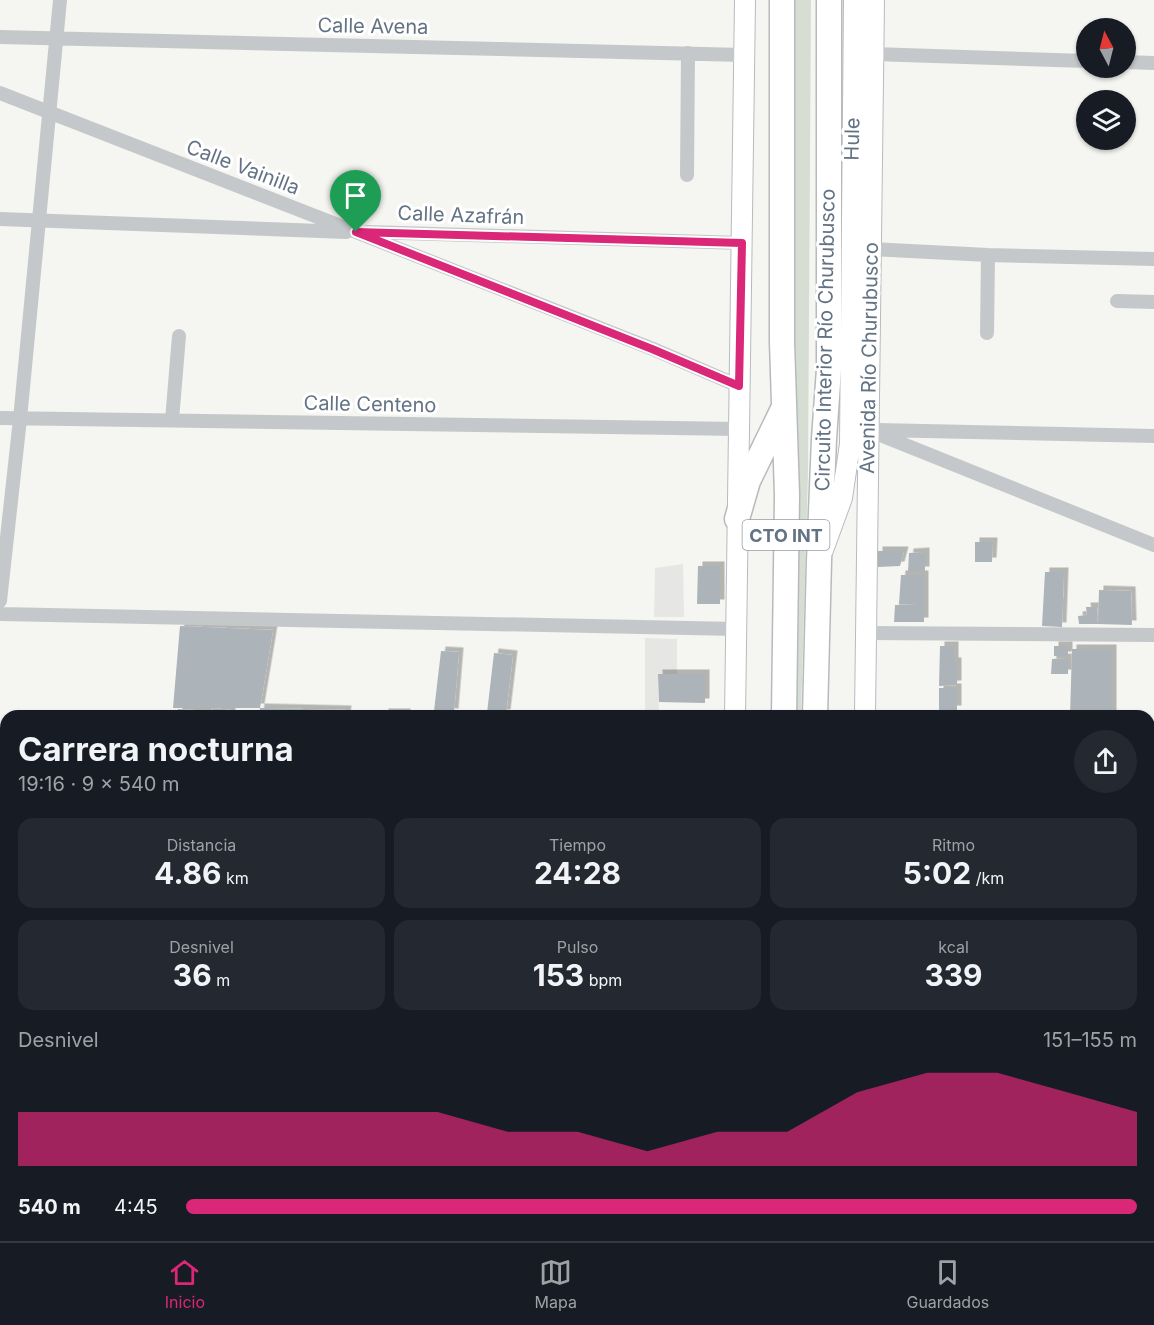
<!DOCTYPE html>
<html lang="es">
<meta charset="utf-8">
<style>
:root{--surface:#171b24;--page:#242831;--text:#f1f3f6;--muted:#9ea1a6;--line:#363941;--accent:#db2777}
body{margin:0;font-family:Inter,sans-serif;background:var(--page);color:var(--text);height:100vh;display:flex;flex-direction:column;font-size:22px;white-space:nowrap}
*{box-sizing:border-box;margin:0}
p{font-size:20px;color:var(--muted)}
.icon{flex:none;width:33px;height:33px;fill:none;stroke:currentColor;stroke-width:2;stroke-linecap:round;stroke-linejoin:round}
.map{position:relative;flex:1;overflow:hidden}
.drawer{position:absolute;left:0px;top:710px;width:1155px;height:532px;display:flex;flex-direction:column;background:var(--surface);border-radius:18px 18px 0 0;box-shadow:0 2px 4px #0004}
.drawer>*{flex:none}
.needle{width:39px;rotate:353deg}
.controls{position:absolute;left:1076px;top:18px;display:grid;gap:12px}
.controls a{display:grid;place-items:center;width:60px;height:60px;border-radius:50%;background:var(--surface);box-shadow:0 2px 4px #0004;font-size:30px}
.pin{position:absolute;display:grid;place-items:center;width:51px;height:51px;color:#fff;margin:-62px -26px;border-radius:50% 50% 50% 0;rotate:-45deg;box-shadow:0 0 6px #0007}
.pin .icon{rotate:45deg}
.round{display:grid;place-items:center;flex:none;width:63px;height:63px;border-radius:32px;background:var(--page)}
.summary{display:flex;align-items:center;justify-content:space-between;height:102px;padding:0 18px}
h1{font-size:33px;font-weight:700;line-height:45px}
.metrics{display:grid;grid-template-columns:repeat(3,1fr);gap:9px;height:102px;padding:6px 18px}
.metrics div{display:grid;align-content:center;border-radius:15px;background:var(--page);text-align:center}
.metrics b{font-size:30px;font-weight:700}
.metrics small{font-size:16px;font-weight:400}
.metrics p{font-size:16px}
.chart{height:168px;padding:12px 18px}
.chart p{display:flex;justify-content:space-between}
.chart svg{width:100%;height:108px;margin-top:6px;fill:var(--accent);opacity:.7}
ul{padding:0 18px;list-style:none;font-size:20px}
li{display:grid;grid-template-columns:96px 72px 1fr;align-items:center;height:45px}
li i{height:15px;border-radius:8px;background:var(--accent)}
.menu{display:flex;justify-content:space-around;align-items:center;height:84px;border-top:2px solid var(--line);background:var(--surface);font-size:16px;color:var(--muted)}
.menu a{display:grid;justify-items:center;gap:3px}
.menu .selected{color:var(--accent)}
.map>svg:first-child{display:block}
</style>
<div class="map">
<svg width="1154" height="1241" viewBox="0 0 1154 1241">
<defs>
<filter id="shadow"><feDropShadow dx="4.5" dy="-4.5" stdDeviation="0" flood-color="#0004"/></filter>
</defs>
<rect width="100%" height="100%" fill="#f5f5f1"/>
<!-- built -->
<path fill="#e6e7e5" d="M683,564L684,617H654L655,568Z
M645,638L677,639V674H658L659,713L645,714Z"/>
<!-- green -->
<path fill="#d6ddd2" d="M790,0H811L808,472L801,715L789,716Z
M0,1004H6V1049H0Z
M1154,1040V1241H867V1236H1149V1041Z
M635,1236H712L709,1241H636Z
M726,1236H763V1241H726Z"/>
<!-- building -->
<path fill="#acb3b9" filter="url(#shadow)" d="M975,542H993L992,562H975Z
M878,551H904L900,566L878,567Z
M925,552V571H908L909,553Z
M698,566H720V604H697Z
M1045,572H1064L1062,627L1042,626Z
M901,575H924V622H894L895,605H918L899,604Z
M1099,590L1131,591L1132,625L1098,624Z
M1086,607H1097L1098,624H1079L1078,616L1087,615Z
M180,626L273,630L260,708H173Z
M940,646H954V662H957V685L939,686Z
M1054,646H1068V656H1054Z
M1072,649H1112V716H1070Z
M441,651L459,652L454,713L434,711Z
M494,653L513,655L506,714L487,713Z
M1068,658V674H1051L1052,659Z
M658,674H705V703L659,702Z
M939,688H957V710H939Z
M213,708L231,710V716H212Z
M260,708L347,710L346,716H259Z
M178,709L209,711L208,716H178Z
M384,713H406V716H384Z
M1149,725H1154V767L1149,766Z
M1149,776H1153L1154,799H1149Z
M1149,824H1154V856H1149Z
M1149,868H1154V901H1149Z
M1149,912H1154V947L1149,946Z
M1149,955H1154V988H1149Z
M878,1236H1056V1241H878Z"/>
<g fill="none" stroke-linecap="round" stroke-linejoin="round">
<defs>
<path id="secondary" d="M823,550L842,498L850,444L854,0
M735,716L745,0
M865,716L874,0
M635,1236V1241
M721,1241L723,1236
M859,1241V1236"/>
<path id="primary" d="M1149,997H1154
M0,1000H6
M1149,1020H1154
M0,1071H6"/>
<path id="motorway" d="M782,0V342L787,495L784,716
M737,519L748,481L782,411
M815,716L819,561L824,439L829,369V0
M777,1241V1236
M807,1241V1236"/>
</defs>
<!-- secondary casing -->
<use href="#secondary" stroke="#b7bbc0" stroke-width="22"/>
<!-- primary casing -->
<use href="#primary" stroke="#b5b9bd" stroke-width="24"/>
<!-- motorway casing -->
<use href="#motorway" stroke="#b7babd" stroke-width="27"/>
<!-- pedestrian -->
<path stroke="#c5c8cb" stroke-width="10" d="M113,1236V1241"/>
<!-- minor -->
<path stroke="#c5c8cb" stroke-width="14" d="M0,37L744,55
M873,54L1086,61
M1125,62L1154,63
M0,93L356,232L653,349L739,386
M687,175L688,53
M0,219L346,232
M368,232L742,243
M871,249L988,255L1154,259
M1117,301L1154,302
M987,333L988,255
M0,418L739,429
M172,420L179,336
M868,430L1154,545
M877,430L1154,436
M0,601L20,419L60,0
M0,614L736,629
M866,633L1154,635
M0,790H6
M1149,813H1154
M30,1236V1241
M73,1236V1241
M150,1236V1241
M222,1236V1241
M269,1236L270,1241
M332,1236V1241
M396,1236V1241
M461,1236V1241
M526,1236V1241
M586,1236V1241"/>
<!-- tertiary -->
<path stroke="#c5c8cb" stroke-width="16" d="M0,1136H6"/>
<!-- secondary -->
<use href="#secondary" stroke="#fff" stroke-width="20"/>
<!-- primary -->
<use href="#primary" stroke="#fff" stroke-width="21"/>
<!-- motorway -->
<use href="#motorway" stroke="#fff" stroke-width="24"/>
</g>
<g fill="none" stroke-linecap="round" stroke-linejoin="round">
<defs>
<path id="route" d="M356,232L742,243L739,386L652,349Z"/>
</defs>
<!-- route casing -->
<use href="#route" stroke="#fff" stroke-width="12"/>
<!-- route -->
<use href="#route" stroke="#db2777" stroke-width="8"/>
</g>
<g text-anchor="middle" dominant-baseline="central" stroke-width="6" stroke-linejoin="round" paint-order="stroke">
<!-- shield labels -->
<rect fill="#fff" stroke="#929da9" stroke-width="1.5" x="742.5" y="520" width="87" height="30" rx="4.5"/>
<g font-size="18" font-weight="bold" fill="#637384">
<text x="786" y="535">CTO INT</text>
</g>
<!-- street labels -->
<g font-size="20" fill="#637384" stroke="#fff">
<text transform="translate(373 26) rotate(1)">Calle Avena</text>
<text transform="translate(852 139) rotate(-89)">Hule</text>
<text transform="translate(243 167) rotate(21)">Calle Vainilla</text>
<text transform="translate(461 215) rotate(2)">Calle Azafrán</text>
<text transform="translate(825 340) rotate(-89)">Circuito Interior Río Churubusco</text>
<text transform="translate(869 358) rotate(-89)">Avenida Río Churubusco</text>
<text transform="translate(370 404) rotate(1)">Calle Centeno</text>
</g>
</g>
</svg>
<div class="controls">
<a><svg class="needle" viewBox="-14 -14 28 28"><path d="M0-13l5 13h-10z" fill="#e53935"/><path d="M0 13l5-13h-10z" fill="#9ea1a6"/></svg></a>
<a><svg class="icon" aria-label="layers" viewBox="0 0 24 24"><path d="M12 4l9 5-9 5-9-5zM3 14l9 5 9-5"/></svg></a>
</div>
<div class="pin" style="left:356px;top:232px;background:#1e9e55"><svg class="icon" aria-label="arrive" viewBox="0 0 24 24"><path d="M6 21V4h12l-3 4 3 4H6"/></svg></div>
<section class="drawer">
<div class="summary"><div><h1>Carrera nocturna</h1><p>19:16 · 9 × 540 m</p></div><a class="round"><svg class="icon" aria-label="share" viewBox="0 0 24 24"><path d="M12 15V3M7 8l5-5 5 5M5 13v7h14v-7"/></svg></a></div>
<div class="metrics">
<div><p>Distancia</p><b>4.86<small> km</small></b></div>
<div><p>Tiempo</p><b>24:28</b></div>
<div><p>Ritmo</p><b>5:02<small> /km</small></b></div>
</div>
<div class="metrics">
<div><p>Desnivel</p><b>36<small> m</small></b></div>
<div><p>Pulso</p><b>153<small> bpm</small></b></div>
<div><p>kcal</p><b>339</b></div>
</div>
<div class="chart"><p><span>Desnivel</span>151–155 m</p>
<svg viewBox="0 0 160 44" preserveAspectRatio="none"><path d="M0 44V22L10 22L20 22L30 22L40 22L50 22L60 22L70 30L80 30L90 38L100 30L110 30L120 14L130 6L140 6L150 14L160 22V44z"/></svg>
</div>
<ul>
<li><b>540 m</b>4:45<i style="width:100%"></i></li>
</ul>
</section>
</div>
<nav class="menu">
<a class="selected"><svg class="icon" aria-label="home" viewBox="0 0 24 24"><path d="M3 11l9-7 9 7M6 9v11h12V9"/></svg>Inicio</a>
<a><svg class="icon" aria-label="map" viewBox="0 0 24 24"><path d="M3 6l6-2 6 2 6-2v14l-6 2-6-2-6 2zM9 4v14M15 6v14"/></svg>Mapa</a>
<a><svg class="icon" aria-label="saved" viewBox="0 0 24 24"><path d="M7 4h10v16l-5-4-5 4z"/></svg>Guardados</a>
</nav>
